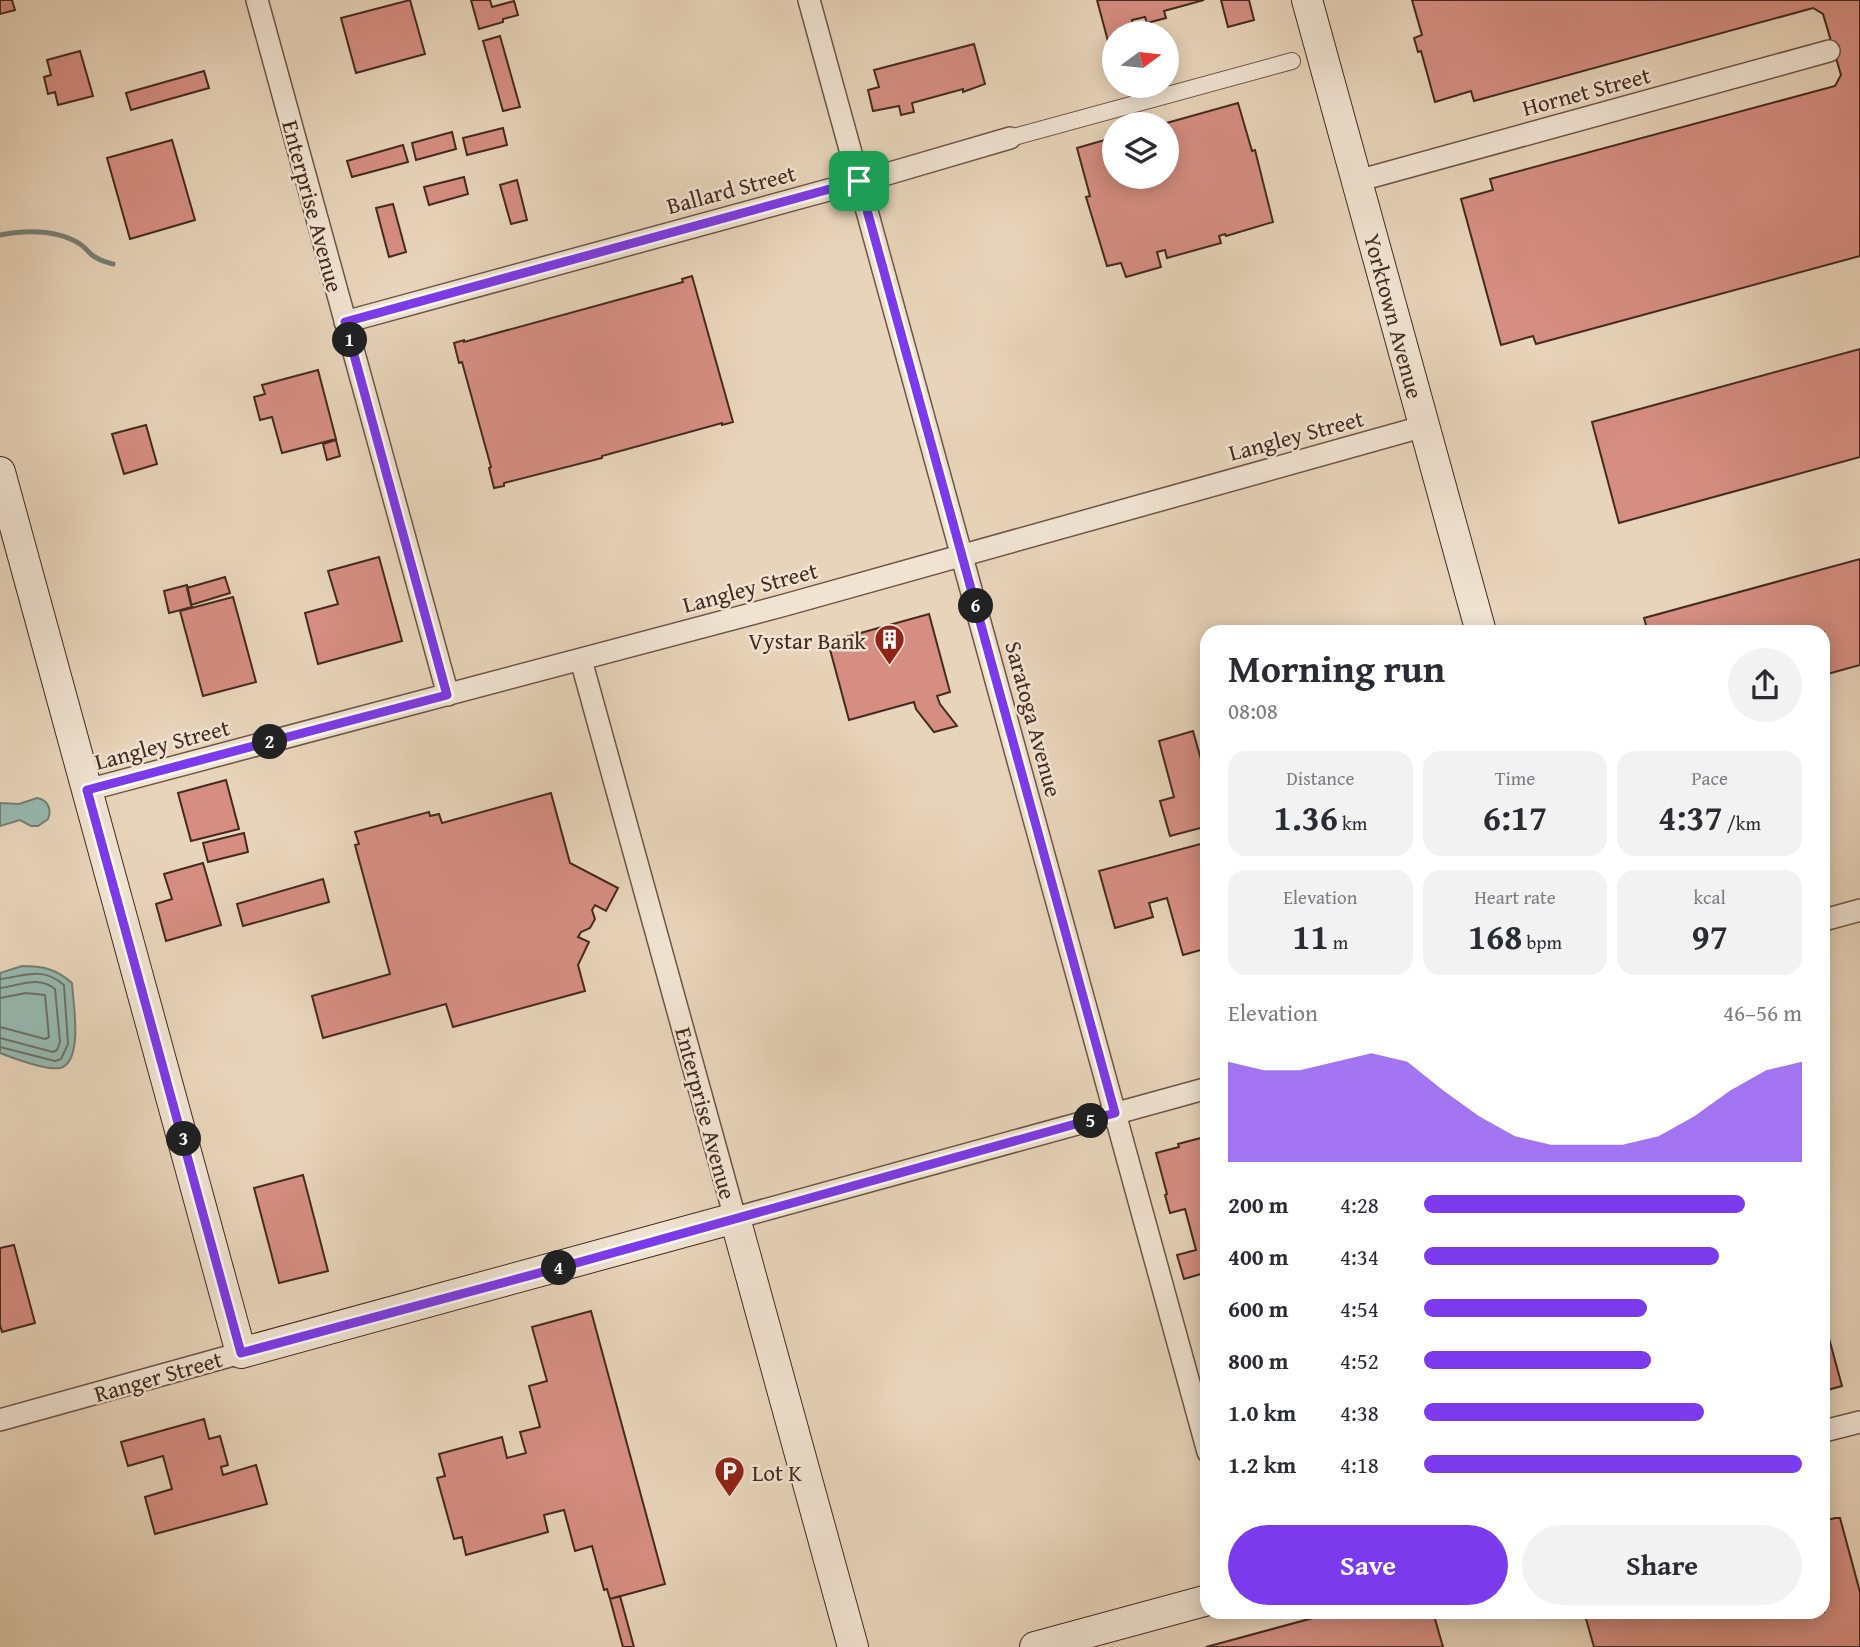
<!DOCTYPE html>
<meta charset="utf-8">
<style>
:root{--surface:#fff;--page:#f2f2f3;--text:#2b2b33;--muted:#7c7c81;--accent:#7c3aed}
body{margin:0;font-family:"Gentium Book Plus",serif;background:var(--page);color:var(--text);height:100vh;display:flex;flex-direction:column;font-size:26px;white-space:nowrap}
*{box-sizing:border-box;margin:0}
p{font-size:23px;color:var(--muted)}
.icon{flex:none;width:38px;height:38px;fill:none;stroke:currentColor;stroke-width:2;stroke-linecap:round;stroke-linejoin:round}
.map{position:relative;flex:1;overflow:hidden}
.details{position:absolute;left:1200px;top:625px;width:630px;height:994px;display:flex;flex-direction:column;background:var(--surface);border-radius:21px;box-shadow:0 4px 18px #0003}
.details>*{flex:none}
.needle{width:46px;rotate:75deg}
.buttons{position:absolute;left:1102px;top:21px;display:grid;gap:14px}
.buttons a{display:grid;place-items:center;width:77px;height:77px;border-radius:50%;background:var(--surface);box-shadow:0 4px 18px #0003;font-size:35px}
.pin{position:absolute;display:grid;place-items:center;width:60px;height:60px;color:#fff;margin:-30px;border-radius:14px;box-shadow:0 4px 10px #0006}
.km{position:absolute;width:35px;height:35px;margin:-18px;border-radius:50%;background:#222;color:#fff;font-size:19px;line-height:35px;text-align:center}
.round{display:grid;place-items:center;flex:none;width:74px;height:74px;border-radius:37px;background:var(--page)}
.head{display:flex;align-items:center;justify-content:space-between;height:119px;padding:0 28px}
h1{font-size:38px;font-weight:700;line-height:52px}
.metrics{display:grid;grid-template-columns:repeat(3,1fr);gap:10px;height:119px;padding:7px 28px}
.metrics div{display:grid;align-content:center;border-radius:18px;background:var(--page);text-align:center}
.metrics b{font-size:35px;font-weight:700}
.metrics small{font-size:19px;font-weight:400}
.metrics p{font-size:19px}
.chart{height:196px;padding:14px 28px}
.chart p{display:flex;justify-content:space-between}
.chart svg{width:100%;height:126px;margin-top:7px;fill:var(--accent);opacity:.7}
.cta{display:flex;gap:14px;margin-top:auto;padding:14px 28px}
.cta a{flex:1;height:80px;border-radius:42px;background:var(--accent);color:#fff;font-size:28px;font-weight:700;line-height:80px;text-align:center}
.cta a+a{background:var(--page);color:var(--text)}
ul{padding:0 28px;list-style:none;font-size:23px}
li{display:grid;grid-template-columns:112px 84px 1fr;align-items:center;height:52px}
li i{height:18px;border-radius:9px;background:var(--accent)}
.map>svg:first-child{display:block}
</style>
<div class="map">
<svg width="1860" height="1647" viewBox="0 0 1860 1647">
<rect width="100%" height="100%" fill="#e8d4ba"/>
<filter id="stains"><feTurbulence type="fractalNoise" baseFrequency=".00286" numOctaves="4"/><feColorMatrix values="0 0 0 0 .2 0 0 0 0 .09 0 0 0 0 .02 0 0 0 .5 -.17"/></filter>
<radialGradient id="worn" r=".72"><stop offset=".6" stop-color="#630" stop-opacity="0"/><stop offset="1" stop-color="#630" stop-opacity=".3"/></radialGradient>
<!-- water -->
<path fill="#97b8af" stroke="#767f75" stroke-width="2" d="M37,798C48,800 52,809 48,819L38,826H31L20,820L0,826V803L19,804Z
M22,966C43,966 56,969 72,983C73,1002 83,1056 63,1067C51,1073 13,1058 0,1053V973Z"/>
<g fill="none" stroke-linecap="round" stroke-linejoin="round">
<!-- shore -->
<path stroke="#6e7167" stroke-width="2" d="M0,979C25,976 42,966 64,985L68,1044L61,1059L55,1061L0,1047
M0,988C19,986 38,975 55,989L60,1042L57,1050L53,1052L0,1038
M0,998L26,993L45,995L49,1037L45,1039L0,1027"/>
<!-- stream -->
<path stroke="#767f75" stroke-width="5" d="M0,235C27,230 56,229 80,244C85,247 88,252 92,255C98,260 106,262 113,264"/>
</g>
<!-- building -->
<path fill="#d68e82" stroke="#442a1f" stroke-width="2" d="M0,0H12L15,10L0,14Z
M410,0L425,54L356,73L341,18Z
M471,0H490L492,7L514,1L518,15L503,19V22L479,29Z
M1097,0H1204L1164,11L1166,18L1147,23L1145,17L1132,20L1135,33H1115L1113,60Z
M1221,0H1249L1254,20L1228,27Z
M1412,0H1860V256L1536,344L1533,336L1501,345L1461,199L1493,190L1490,179L1835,86L1841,75L1823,14L1813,8L1474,101L1471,91L1435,102L1421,51L1418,52L1414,38L1422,35Z
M500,36L520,107L503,111L483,41Z
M974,44L985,84L963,92V89L912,103L914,112L901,115L899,106L873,111L868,90L879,87L874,70Z
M80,51L93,96L58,105L55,92L48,94L44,77L51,75L47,60Z
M204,71L209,88L131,110L126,93Z
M1238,103L1252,151L1255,150L1273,222L1226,236L1225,234L1219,236L1221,243L1167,258L1165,250L1157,252L1161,267L1126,277L1121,263L1107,266L1086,197L1090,196L1077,148L1115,137V177H1167V124H1163Z
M503,128L507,145L467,155L463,138Z
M452,132L456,149L416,160L412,143Z
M172,140L195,220L130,239L107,158Z
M403,145L408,162L352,177L347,161Z
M464,177L468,194L429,205L424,187Z
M517,180L527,220L511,224L500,185Z
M393,204L406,252L389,257L376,208Z
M692,276L733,422L722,425V423L602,456V458L504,483V486L494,488L489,468L491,467L462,362L459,363L454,343L464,340V342L683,282L682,279Z
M1860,349V457L1619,523L1592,422Z
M318,370L336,439L282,453L272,417L260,420L254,397L265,394L262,385Z
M146,425L157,464L124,474L112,434Z
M336,440L340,456L327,460L323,444Z
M379,557L402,641L318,664L305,613L338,604L328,571Z
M1860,559V665L1824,675V632H1648L1644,618Z
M225,577L230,593L191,605L187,588Z
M187,585L192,607L169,613L164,591Z
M233,597L256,682L203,696L180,611Z
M929,614L950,692L937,696L940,704L957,726L934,732L916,709L914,702L849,720L828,642Z
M1193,731L1208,784V826L1170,836L1160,801L1174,797L1159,741Z
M226,780L239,829L191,841L178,793Z
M551,793L570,863L618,888L606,911L595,905L592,910L595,919L590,928L581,932L578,937L589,942L578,965L585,991L453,1027L446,1004L323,1038L312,996L390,974L355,845L359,844L355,832L429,812L430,816L439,814L442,823Z
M244,833L248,852L208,862L203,843Z
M1208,842V948L1183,955L1167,898L1149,903L1153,917L1115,928L1099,871Z
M203,863L221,925L166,941L156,904L172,899L164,874Z
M323,879L329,902L243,926L237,904Z
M1208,1136V1297L1201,1274L1184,1279L1177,1255L1196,1250L1185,1209L1170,1213L1165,1195L1167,1194L1156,1153L1179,1147L1178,1144Z
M303,1175L328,1271L279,1283L254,1188Z
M14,1245L35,1323L2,1332L0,1325V1248Z
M591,1311L665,1584L610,1599L607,1589L604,1590L592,1546L575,1551L564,1510L544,1515L548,1532L466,1555L462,1537L454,1539L437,1478L445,1476L439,1454L502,1437L507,1458L526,1453L520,1432L540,1427L529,1386L547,1381L532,1327Z
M1824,1320L1842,1386L1824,1391Z
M204,1419L209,1439L220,1436L228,1465L221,1467L223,1475L256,1465L267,1504L155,1534L145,1497L172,1489L163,1456L128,1466L121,1442Z
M1835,1518H1840L1860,1592V1647H1594L1584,1612H1824V1521Z
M620,1596L634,1647H623L610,1599Z
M1335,1612H1433L1443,1647H1206Z"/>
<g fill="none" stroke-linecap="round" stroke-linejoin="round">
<defs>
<path id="pedestrian" d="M1010,138L1292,61"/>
<path id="minor" d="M257,0L448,695
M809,0L1208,1452
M1357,181L1829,51
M345,322L887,174L1010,138
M581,660L735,1218L1208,1088
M87,790L785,605L1425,426
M1824,920L1860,910
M0,1420L241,1353
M1824,1431L1860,1422"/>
<path id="secondary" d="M1307,0L1481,632
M0,472L241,1353L735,1218L853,1647
M1035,1647L1208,1600"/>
</defs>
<!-- pedestrian casing -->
<use href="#pedestrian" stroke="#6d5446" stroke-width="18"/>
<!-- minor casing -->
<use href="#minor" stroke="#6d5446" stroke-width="24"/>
<!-- secondary casing -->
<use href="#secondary" stroke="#442a1f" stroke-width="32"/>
<!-- pedestrian -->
<use href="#pedestrian" stroke="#f0e3d2" stroke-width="16"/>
<!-- minor -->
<use href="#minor" stroke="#f0e3d2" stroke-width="21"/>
<!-- secondary -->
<use href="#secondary" stroke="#f0e3d2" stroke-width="30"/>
</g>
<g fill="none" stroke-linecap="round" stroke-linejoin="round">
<defs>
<path id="route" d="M859,181L1115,1113L580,1262L241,1353L87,790L447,695L345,322Z"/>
</defs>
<!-- route casing -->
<use href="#route" stroke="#fff" stroke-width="14"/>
<!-- route -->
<use href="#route" stroke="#7c3aed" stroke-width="9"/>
</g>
<!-- icons -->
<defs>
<symbol id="building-pin" viewBox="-11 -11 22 30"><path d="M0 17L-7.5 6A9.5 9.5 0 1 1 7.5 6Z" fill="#8f2418" stroke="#f0e3d2"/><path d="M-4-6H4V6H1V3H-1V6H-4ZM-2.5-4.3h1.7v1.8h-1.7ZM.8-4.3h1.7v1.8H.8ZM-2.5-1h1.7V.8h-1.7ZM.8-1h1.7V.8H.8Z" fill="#fff"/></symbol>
<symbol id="parking-pin" viewBox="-11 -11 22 30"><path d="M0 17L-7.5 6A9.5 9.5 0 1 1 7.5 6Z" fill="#8f2418" stroke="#f0e3d2"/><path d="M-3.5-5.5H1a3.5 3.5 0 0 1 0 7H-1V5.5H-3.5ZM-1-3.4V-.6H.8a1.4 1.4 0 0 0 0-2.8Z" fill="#fff"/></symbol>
</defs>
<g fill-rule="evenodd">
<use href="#building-pin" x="872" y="622" width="35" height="47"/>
<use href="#parking-pin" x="712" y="1454" width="35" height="47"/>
</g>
<g text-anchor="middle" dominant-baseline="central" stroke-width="5" stroke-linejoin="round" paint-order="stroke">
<!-- street labels -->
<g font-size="23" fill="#442a1f" stroke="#f0e3d2">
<text transform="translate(1586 91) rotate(-15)">Hornet Street</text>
<text transform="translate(731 189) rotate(-15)">Ballard Street</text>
<text transform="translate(313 206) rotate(75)">Enterprise Avenue</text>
<text transform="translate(1394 316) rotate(75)">Yorktown Avenue</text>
<text transform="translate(1296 435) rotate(-15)">Langley Street</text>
<text transform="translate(750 587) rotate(-15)">Langley Street</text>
<text transform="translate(1034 719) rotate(75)">Saratoga Avenue</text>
<text transform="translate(162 744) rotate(-15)">Langley Street</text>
<text transform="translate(706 1113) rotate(75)">Enterprise Avenue</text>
<text transform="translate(158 1376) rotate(-16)">Ranger Street</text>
</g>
<!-- poi labels -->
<g font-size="23" fill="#442a1f" stroke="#f0e3d2" text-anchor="end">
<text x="866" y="640">Vystar Bank</text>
<text x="752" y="1472" text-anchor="start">Lot K</text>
</g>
</g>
<rect width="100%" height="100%" filter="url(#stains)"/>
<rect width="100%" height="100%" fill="url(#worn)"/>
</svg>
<div class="buttons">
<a><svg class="needle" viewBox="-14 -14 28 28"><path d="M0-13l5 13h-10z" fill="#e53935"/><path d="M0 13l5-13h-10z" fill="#7c7c81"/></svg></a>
<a><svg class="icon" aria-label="layers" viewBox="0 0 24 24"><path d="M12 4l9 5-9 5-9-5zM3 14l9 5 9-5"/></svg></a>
</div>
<div class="pin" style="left:859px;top:181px;background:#1e9e55"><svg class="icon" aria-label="arrive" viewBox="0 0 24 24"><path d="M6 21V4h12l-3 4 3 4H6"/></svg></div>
<b class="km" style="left:350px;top:340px">1</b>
<b class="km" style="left:270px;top:742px">2</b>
<b class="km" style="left:184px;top:1139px">3</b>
<b class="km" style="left:559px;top:1268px">4</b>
<b class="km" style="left:1091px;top:1121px">5</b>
<b class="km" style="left:976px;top:606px">6</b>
<section class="details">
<div class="head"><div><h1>Morning run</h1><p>08:08</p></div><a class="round"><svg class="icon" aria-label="share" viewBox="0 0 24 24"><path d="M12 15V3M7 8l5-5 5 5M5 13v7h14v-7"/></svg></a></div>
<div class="metrics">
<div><p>Distance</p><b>1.36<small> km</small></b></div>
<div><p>Time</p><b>6:17</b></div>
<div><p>Pace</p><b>4:37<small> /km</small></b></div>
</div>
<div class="metrics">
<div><p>Elevation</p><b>11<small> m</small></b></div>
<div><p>Heart rate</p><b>168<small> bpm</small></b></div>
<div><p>kcal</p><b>97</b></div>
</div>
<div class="chart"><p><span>Elevation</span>46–56 m</p>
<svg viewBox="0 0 160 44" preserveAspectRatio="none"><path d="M0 44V9L10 12L20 12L30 9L40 6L50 9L60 19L70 28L80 35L90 38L100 38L110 38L120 35L130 28L140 19L150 12L160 9V44z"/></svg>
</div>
<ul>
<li><b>200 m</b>4:28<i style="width:85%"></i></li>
<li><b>400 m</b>4:34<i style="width:78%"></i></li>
<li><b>600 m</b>4:54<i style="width:59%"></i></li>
<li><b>800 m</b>4:52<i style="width:60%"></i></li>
<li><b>1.0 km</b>4:38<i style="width:74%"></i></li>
<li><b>1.2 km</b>4:18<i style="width:100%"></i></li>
</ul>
<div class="cta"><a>Save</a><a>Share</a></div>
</section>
</div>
